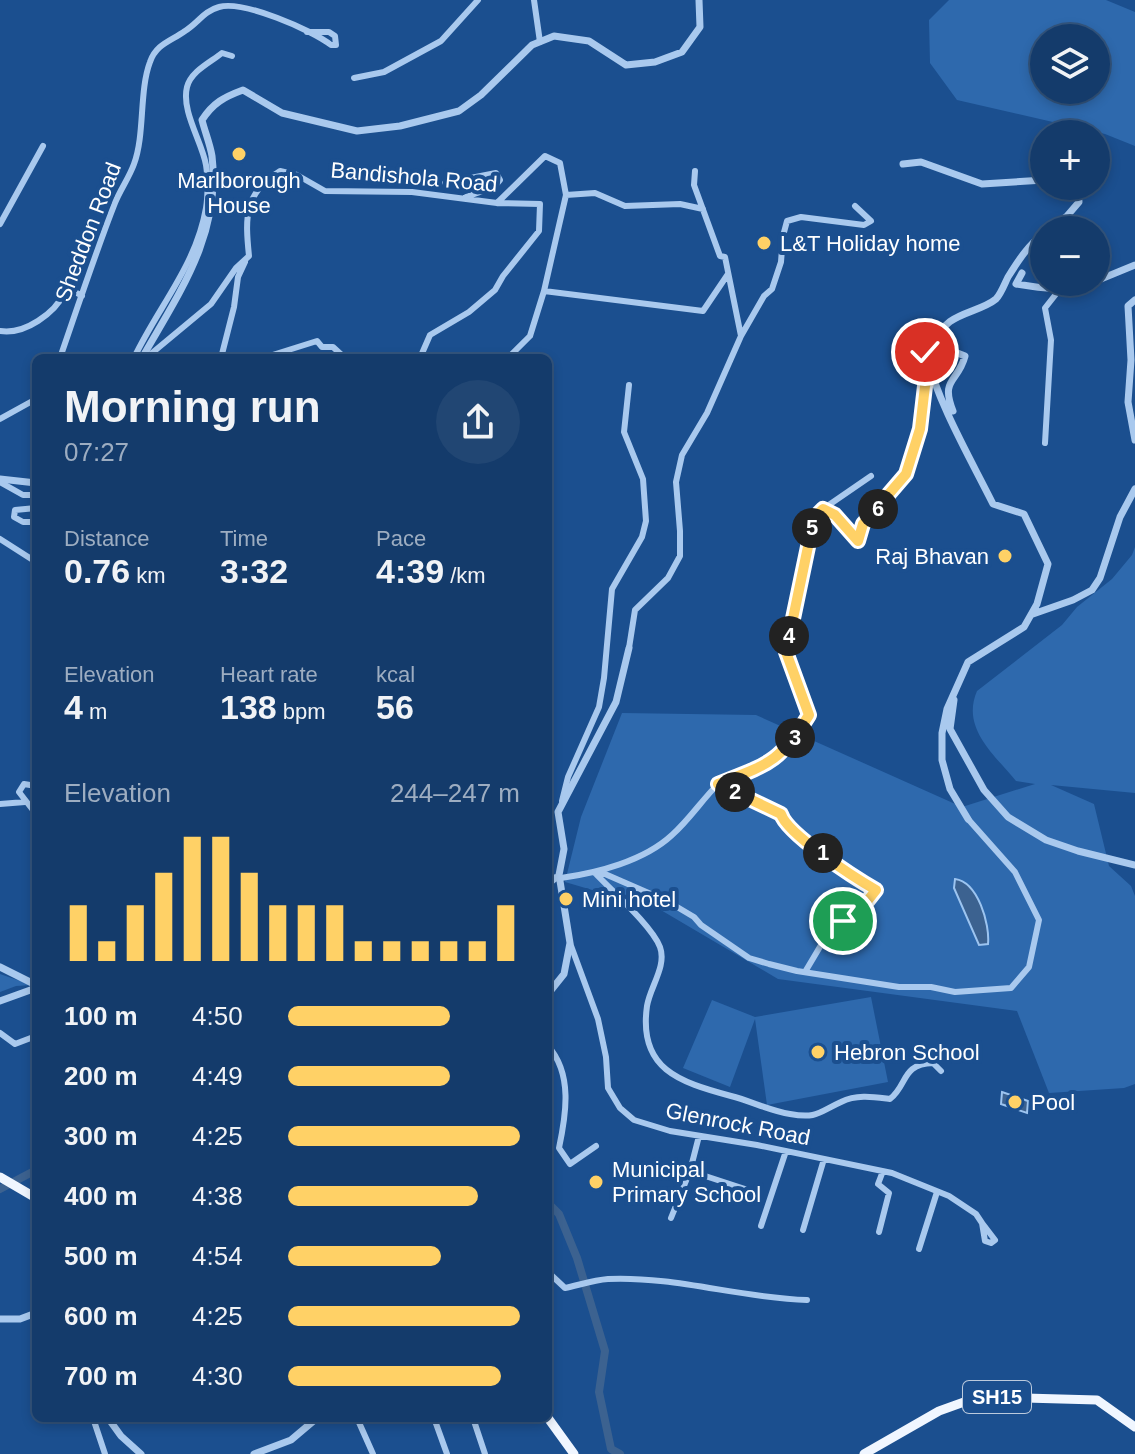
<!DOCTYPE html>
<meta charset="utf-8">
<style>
:root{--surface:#143b6b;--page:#214673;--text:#f1f3f6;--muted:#9dadc1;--line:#33557e;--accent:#ffd166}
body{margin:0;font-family:Arial,sans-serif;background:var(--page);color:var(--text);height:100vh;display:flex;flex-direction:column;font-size:30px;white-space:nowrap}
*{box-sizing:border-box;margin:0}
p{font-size:26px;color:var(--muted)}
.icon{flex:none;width:44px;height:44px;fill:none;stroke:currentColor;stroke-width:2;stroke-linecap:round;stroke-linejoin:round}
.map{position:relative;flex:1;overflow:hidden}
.side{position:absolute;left:32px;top:354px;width:520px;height:1068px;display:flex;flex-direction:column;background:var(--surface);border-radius:12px;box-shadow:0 4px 12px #0003,0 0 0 2px var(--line)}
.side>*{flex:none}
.controls{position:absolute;left:1030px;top:24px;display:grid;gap:16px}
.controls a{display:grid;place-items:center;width:80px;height:80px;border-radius:50%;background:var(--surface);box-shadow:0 4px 12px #0003,0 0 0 2px var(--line);font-size:40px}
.pin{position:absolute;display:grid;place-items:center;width:68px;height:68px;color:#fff;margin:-34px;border:4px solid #fff;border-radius:50%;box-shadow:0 2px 8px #0007}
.km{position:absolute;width:40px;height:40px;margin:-20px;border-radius:50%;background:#222;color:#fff;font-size:22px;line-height:40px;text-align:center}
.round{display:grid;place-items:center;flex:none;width:84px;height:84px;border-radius:42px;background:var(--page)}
.summary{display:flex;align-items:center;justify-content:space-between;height:136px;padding:0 32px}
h1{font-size:44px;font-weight:800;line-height:60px}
.metrics{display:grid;grid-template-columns:repeat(3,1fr);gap:12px;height:136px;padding:8px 32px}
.metrics div{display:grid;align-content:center}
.metrics b{font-size:34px;font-weight:800}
.metrics small{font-size:22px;font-weight:400}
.metrics p{font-size:22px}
.chart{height:224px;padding:16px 32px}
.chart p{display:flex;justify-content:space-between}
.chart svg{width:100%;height:144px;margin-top:8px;stroke:var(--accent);stroke-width:6}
ul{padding:0 32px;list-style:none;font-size:26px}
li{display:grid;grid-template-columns:128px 96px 1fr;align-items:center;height:60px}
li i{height:20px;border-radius:10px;background:var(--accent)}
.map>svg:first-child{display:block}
</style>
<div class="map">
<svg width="1135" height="1454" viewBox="0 0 1135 1454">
<rect width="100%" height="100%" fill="#1b4f8f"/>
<!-- green -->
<path fill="#2e69ad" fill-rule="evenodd" d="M949,0H1106L1135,12V146L1105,134L957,100L930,63L929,20ZM1096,38V90H1044V38Z
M1135,547V793L1051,785L1094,804L1109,866L1131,886L1135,896V1084L1124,1088L1049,1093L1017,1011L778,979L637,896L599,892L565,882L581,817L622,713L756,715L962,807L1035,784L1016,781C994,754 961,728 977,691L1062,625L1077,607L1112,579L1132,555Z
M0,974L32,985L16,986L0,992Z
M871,997L888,1082L767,1105L755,1019L730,1087L683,1068L712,1000L755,1017Z"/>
<!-- water -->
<path fill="#3c6290" stroke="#9cc4f0" stroke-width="2" d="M955,879C978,882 990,924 988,944L979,945L954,888Z
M1002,1092L1028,1101L1027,1113L1001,1104Z"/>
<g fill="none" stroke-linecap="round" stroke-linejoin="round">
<!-- canal -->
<path stroke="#3c6290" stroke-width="8" d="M0,1189L36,1170
M548,1203L559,1214L577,1258L605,1351L599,1392L611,1449L620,1454"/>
<!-- minor -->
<path stroke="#a9c9ee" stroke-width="6" d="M534,0L540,42
M354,78L384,72L441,41L478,0
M695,171L694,185L720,256L725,257L741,336
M445,183L496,173L500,180L494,187L466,197
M566,195L595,193L625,206L680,204L703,209
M497,203L545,156L560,163L566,195L544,291L530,336L508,358
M0,224L43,146
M544,291L703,311L728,274
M0,331C25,335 55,313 65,292L70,289L82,296
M60,358C78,306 95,254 115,203C120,190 129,178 134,164C145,135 139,91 150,62C156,44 171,41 185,31C198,23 204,11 219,7C243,0 312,30 331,45H336L335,36L329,32H307
M134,358C158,307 196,266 206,208C208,196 208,177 206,165C202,142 181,111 187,87C191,71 211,62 222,53L232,56
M146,358L211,304L236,268L249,256C245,217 244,193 280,171L297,175L325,191L412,192L497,203L540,204L539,231L503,276L495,290L469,312L430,335L420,358
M221,358L234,307L238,277L245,262
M263,358L317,341L322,347H333L345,358
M0,419L36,399
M1045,443L1051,340L1045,308L1060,289
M0,482L23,495H36
M36,508L15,510L14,517L23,522H36
M823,509L871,476
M0,539L36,562
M629,648L635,610L668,578L680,556V531L676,482L682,455L707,413L741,336L764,296L772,289L781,262L783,236L787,221L801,217L864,225L871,221L855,206
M36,786L24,784L19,792L36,814
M562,801L568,777L599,707L604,678L612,589L642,537L646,521L643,479L624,432L629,385
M0,804L25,802
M595,873L605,874L667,901L694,917L701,925L749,958L769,964L797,971L899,987H931L955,992L1011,988L1029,967L1039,920L1015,872L968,819
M595,873C612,891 652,926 660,947C667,966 650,987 647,1006C638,1069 679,1082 731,1096C751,1101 770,1111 790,1114C817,1119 819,1112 841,1102C857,1094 874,1097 890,1099C908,1085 901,1064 933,1063L941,1071
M561,878C597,873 644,861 672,835C689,820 702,800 718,784L781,814C787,835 855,878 876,890L861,909L827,935L805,972
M570,943L598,1019L606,1057L608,1088L620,1108L634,1120L670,1131L757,1145L892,1173L949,1196L976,1214L982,1223L985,1241L991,1243L995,1240L982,1223
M0,1033L15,1044L36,1036
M548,1046C573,1074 566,1115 559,1148L570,1164L596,1146
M690,1171L745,1189
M671,1218L690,1171L699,1136
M761,1226L786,1151
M803,1230L824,1159
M879,1232L889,1193L878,1184L883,1171
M919,1249L937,1192
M548,1272L565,1288C579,1285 594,1280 608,1279C675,1276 740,1298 807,1300
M93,1418L105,1454
M357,1418L373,1454
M434,1418L447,1454
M473,1418L485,1454"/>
<!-- tertiary -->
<path stroke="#a9c9ee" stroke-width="7" d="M903,164L921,162L982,184L1044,180
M1048,230L1067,216L1079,202L1078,190L1074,186
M1022,273L1016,284C1045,289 1063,291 1092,282
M1096,281L1135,265
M1135,300L1128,306L1131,360L1128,402L1135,440
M925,352C939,405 969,456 993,504L1024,514L1048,564L1037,604L1024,627L968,662L947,709L942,733V760L950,789L968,819
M142,358C179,293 221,235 212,156C210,144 205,132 202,120C213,103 224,97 243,90L282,113L357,131L400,126L459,111L481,95L532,45L554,36L589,41L626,65L655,62L682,52L700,27L699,0
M953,411C940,378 958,383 965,356L942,347L938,342C941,313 978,314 996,299C1001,294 1005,283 1008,277C1018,261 1029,244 1044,233
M0,479L36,483
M858,541C867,514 892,499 906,475C924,443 919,404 930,371
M1033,614L1073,600L1092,590L1100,578L1120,517L1135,489
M954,700L950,729L984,790L1008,817L1046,840L1078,851L1135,865
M718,784C769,764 781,762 809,715L786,652L814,518L823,509L835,515L858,541
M559,875L564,849L558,812L616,702L629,648
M548,884L555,878
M0,967L36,985
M548,994L564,974L570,943L560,881
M0,1001L36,988
M0,1319H20L36,1313
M108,1418L121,1436L141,1454
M254,1454L291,1440L317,1418"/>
<!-- primary -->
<path stroke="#f0f6ff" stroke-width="9" d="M0,1177L36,1198
M548,1418L574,1454
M864,1454L939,1411L964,1402L994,1397L1097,1400L1135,1427"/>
</g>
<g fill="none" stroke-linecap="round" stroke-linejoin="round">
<defs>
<path id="route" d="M843,921L861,909L876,890C855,878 787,834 781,814L718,784C769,764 780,762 809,715L786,652L814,518L823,509L835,515L858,541L863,524L906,474L920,429L925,386L930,371L925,352"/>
</defs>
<!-- route casing -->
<use href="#route" stroke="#fff" stroke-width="16"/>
<!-- route -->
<use href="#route" stroke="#ffd166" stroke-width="10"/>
</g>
<!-- markers -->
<g fill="#ffd166" stroke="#1b4f8f" stroke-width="3">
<circle cx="239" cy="154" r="8"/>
<circle cx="764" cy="243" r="8"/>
<circle cx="1005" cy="556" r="8"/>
<circle cx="566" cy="899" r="8"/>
<circle cx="818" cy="1052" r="8"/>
<circle cx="1015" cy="1102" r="8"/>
<circle cx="596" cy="1182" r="8"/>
</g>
<g text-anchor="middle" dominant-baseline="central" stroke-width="8" stroke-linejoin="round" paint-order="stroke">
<!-- shield labels -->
<rect fill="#1b4f8f" stroke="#bbcadd" stroke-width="2" x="963" y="1381" width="68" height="32" rx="6"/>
<g font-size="20" font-weight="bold" fill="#fff">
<text x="997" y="1397">SH15</text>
</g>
<!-- street labels -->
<g font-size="22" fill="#fff" stroke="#1b4f8f">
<text transform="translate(414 177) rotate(5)">Bandishola Road</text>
<text transform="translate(88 232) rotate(-69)">Sheddon Road</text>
<text transform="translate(738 1124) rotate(11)">Glenrock Road</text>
</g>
<!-- poi labels -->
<g font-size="22" fill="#fff" stroke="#1b4f8f" text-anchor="start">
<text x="239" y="180" text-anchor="middle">Marlborough<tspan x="239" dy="25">House</tspan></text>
<text x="780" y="243">L&amp;T Holiday home</text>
<text x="989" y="556" text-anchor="end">Raj Bhavan</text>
<text x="582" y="899">Mini hotel</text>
<text x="834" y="1052">Hebron School</text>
<text x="1031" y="1102">Pool</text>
<text x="612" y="1169">Municipal<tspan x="612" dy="25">Primary School</tspan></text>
</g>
</g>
</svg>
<div class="controls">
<a><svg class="icon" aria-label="layers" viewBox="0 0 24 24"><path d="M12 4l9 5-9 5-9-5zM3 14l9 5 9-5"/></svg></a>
<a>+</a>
<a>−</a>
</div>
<div class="pin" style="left:843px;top:921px;background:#1e9e55"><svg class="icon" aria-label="arrive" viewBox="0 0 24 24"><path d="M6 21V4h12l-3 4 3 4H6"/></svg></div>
<div class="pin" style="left:925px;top:352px;background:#d93025"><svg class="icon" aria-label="check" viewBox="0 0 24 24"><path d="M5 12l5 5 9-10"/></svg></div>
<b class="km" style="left:823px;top:853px">1</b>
<b class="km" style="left:735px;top:792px">2</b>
<b class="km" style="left:795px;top:738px">3</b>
<b class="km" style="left:789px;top:636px">4</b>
<b class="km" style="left:812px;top:528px">5</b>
<b class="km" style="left:878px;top:509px">6</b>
<section class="side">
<div class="summary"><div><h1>Morning run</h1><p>07:27</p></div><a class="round"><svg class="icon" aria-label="share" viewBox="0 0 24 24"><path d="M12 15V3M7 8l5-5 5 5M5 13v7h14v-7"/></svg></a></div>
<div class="metrics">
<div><p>Distance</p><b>0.76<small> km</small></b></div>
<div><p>Time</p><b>3:32</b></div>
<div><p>Pace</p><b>4:39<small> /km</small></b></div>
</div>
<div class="metrics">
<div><p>Elevation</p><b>4<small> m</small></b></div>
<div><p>Heart rate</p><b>138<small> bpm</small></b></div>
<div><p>kcal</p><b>56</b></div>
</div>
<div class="chart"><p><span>Elevation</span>244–247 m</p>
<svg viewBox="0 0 160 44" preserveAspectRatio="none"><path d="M5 44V27M15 44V38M25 44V27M35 44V17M45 44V6M55 44V6M65 44V17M75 44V27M85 44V27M95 44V27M105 44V38M115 44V38M125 44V38M135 44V38M145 44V38M155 44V27"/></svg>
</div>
<ul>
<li><b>100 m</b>4:50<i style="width:70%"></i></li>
<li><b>200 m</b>4:49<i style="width:70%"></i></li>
<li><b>300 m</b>4:25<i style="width:100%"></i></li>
<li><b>400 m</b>4:38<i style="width:82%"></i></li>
<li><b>500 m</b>4:54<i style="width:66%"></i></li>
<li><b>600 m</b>4:25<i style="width:100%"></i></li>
<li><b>700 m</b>4:30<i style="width:92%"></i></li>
</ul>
</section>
</div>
